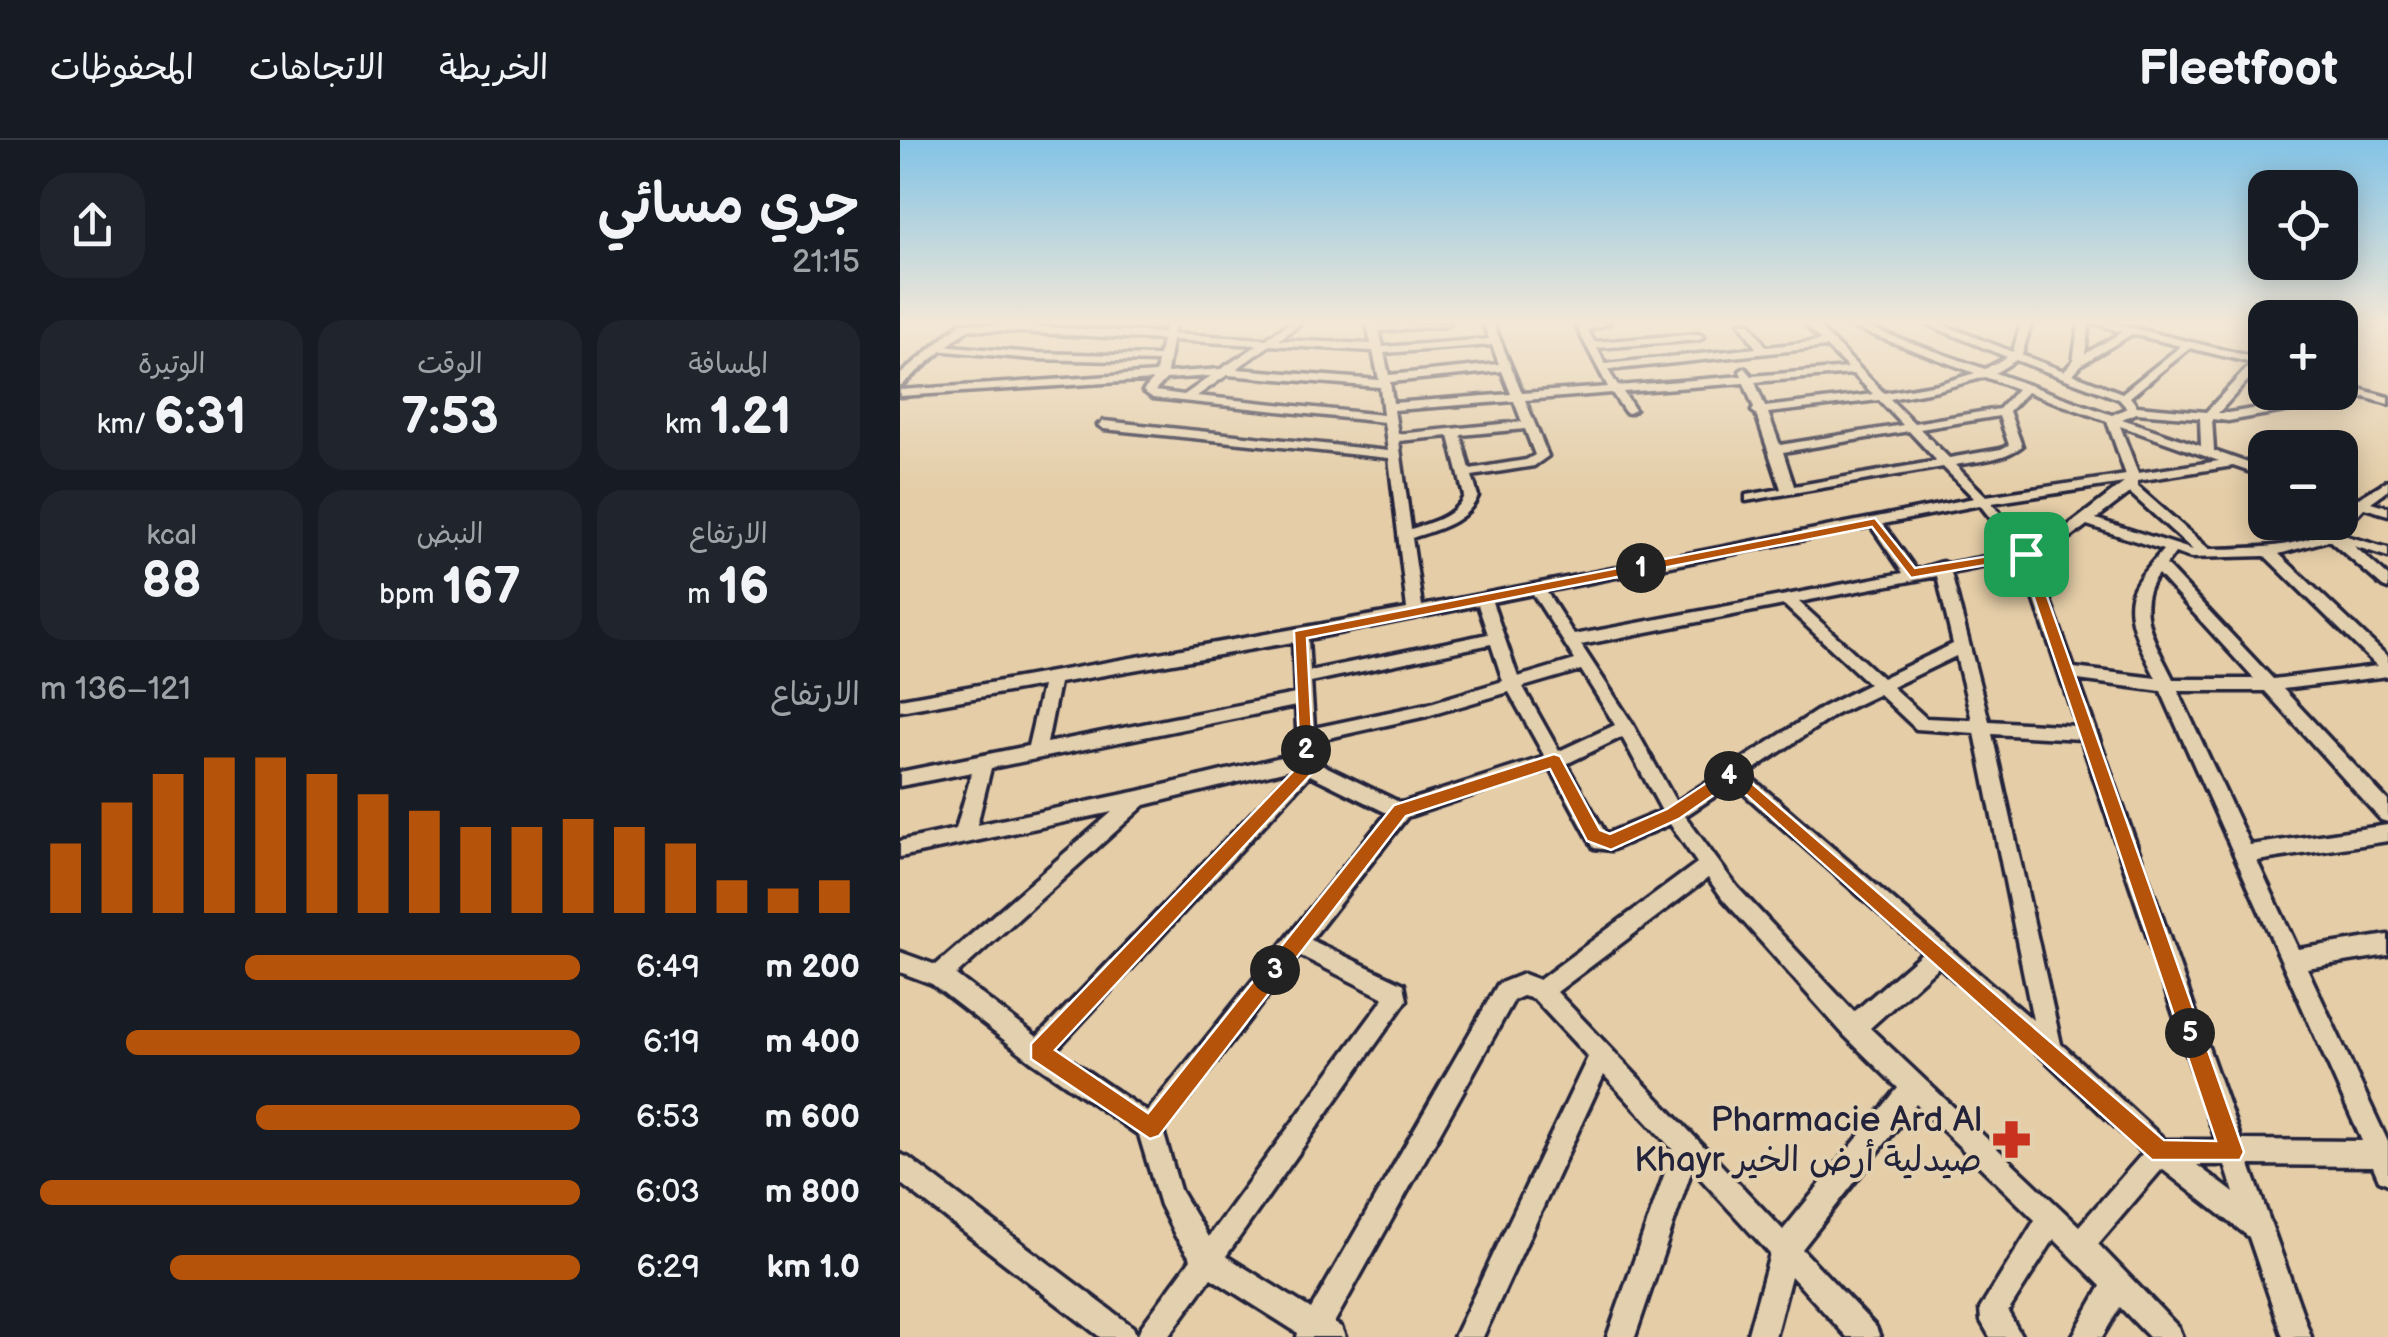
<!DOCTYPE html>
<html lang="ar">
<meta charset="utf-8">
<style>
:root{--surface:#171b24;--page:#20242c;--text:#f1f3f6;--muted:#9ea1a6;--line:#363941;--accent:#b45309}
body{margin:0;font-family:"Balsamiq Sans","Playpen Sans Arabic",sans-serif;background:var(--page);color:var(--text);direction:rtl;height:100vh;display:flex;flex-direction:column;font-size:38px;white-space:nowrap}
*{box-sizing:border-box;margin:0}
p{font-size:32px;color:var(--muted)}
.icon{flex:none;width:55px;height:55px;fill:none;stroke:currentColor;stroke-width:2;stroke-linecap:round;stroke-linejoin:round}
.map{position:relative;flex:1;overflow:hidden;direction:ltr}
.side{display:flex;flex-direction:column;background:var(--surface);width:900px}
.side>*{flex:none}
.tools{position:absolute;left:1348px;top:30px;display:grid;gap:20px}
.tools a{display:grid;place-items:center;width:110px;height:110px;border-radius:20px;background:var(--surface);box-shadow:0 5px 25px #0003;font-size:50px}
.pin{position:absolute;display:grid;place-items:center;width:85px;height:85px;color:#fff;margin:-42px;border-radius:20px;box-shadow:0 5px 15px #0006}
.km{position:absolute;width:50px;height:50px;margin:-25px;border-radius:50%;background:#222;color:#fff;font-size:28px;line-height:50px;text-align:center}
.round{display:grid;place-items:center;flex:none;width:105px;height:105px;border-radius:30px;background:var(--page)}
.headline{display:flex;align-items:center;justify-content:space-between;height:170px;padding:0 40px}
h1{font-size:55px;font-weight:600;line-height:75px}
.stats{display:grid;grid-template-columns:repeat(3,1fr);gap:15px;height:170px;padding:10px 40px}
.stats div{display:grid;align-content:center;border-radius:25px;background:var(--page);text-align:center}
.stats b{font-size:50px;font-weight:600}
.stats small{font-size:28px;font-weight:400}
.stats p{font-size:28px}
.chart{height:280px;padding:20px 40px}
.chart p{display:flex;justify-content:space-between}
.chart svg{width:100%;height:180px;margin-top:10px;stroke:var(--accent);stroke-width:6}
ul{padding:0 40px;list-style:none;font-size:32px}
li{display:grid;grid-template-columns:160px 120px 1fr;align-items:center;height:75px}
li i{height:25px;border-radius:12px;background:var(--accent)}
header{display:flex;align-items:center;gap:60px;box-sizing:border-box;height:140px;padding:0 50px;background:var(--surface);border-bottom:2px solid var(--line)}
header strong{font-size:48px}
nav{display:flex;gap:55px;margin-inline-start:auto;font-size:35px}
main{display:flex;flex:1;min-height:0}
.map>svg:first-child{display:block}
</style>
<header>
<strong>Fleetfoot</strong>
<nav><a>الخريطة</a><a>الاتجاهات</a><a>المحفوظات</a></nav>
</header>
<main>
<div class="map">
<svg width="1488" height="1197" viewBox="0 0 1488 1197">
<rect width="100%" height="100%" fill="#e4cda7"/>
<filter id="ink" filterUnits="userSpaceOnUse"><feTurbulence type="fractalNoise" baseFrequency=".01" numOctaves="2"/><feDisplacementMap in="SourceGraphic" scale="20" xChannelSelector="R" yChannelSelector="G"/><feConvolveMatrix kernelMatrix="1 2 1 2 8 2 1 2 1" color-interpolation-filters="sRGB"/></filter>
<g filter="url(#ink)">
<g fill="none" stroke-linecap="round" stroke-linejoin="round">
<defs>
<path id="minor" d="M64,183L263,193L265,183H275L273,194L366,199L389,183H401L379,200L471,204L467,183H477L478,186L550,183L545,186L479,191L483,207L589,199L583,183H593L622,253L708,247L677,188L690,183H710L688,190L694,202L799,194L804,197L799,200L697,208L705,224L856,208L840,183H850L866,207L921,201L904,183H915L984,253L1038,244L1075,233L941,183H956L1085,229L1107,217L1024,183H1039L1113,212L1121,183H1131L1122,215L1164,231L1173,221L1179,183H1189L1185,214L1222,192L1194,183H1212L1357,218L1365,215V226L1362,225L1318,273H1328L1451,253V249L1455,248L1488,257V264L1464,257L1328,281L1312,279L1314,311L1365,329V337L1333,326L1237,341V346L1309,409C1345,408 1411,410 1436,382H1440V378L1452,365L1440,361V353L1459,358L1488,340V350L1471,362L1488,367V375L1464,368L1440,394L1488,408V417L1454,406L1488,436V449L1483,447L1429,400L1379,414L1488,517V536L1383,549L1488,661V682L1481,680L1365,551H1278L1350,705L1488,685V701L1357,721L1398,809L1488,795V815L1407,828L1488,1002V1044L1479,1040L1473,1026L1350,1025L1411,1197H1383L1349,1097L1262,1029L1198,1104L1278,1187L1282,1197H1249L1220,1167L1202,1197H1172L1201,1146L1154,1099L1108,1172L1122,1197H1090L1081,1181L1080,1169L1135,1080L1016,964L902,1109L976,1187L980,1197H947L891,1136L875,1197H847L870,1114L792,1029L735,1197H707L773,1010L704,935L583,1197H554L688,917L634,859L623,856L614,860L434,1183L441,1187L445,1197H397L398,1193L311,1138L268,1197H200L0,1043V1014L9,1018L233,1187L237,1197L241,1187L291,1119L276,1097L260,1065L239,995L130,920L32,844L0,832V812L36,825L212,672L0,717V701L56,689L72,632L0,646V632L128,606L142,546L0,571V559L507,469L489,318L204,289L198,285L204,281L488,311L484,282L253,258L243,251L253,240L0,256V250L256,233L258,222L133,219L36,210V206L40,205L133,213L259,216L262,200L65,189L60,186ZM1232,194L1281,206L1222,253L1173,234L1182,224ZM272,200L358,205L321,229L267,233ZM370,205L473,211L479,240L336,229ZM592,205L599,224L489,235L484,213ZM926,207L948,228L852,236L845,228L840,231L842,236L718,246L708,230ZM1290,208L1352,223L1306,272L1237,266L1230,257ZM1116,220L1219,259L1227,268L1212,275L1095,233ZM602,231L611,254L493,263L490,242ZM953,234L973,254L865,267L855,242ZM327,235L480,247L483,275L297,256ZM311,236L284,255L255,251L266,239ZM1085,237L1117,249L1099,269L1014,283L990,259L1038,250ZM844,243L854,268L852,271L856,274L881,349L846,355V361L1043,327L1074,358L522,466L512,398C538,389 566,383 578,356L572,336L634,326L648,316L625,260L712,253L725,272L729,273L735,270L723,252ZM1127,252L1207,281L1226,335L1086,356L1055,325C1078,321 1104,320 1122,306L1109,271ZM979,260L1003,285L880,305L868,273ZM614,261L622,282L498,294L494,270ZM1236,273L1300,278L1301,306L1222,279ZM1099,276L1109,305L1101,309L1049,318L1020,289ZM1220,286L1319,321L1238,333ZM625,289L635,315L626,320L570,329L561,295ZM1009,291L1037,321L894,346L883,312ZM549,296L564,356C554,377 532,382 511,389L499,301ZM1224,343L1156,395L1128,408L1092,363ZM1230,353L1293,410L1196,379ZM1080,365L1116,411L1048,424L1042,422L1016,430L983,384ZM1187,385L1263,410C1253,422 1241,433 1234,448C1221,475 1244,513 1256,538L1174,528L1134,416L1166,401ZM971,386L1003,433L674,495L646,451ZM1275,413L1291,418L1365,416L1477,526L1373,539L1266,425ZM1121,419L1177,586L1089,581L1051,433ZM1258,434L1354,539H1273C1257,506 1231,467 1258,434ZM1037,436L1053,504L982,538L899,462ZM633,454L675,520L618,537L592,462ZM578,465L588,494L410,531L408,499ZM884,465L969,544L923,567L776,662L732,583L681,505ZM393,502L395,554L147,603L159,543ZM591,504L603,541L527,564L414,588L411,542ZM1056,516L1072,580L1026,578L992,547ZM681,530L715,585L659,611L623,547ZM1178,540L1261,551L1462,1001L1341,1000ZM609,552L645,617L501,663L417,622L415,601L527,576ZM979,554L1016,589L1075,593L1133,880L847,634L935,575ZM396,566L398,613L239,651L77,685L91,628ZM1092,594L1181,599L1316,1000H1265L1161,904ZM722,597L762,671L706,694L666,624ZM395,628L137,897L56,835L245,665ZM651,629L694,708L711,710L770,684L797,723L639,840L623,834L598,844L411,1169L326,1116L507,860L504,844L411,800L507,677ZM410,635L487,673L247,972L156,910ZM833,644L1023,812L954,872L837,747L785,676ZM808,738L823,759L945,896L998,948L883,1090L657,852ZM399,815L484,858L308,1097L280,1050L263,991ZM1039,826L1143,918L1243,1013L1179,1086L970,888ZM1297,1025H1325L1334,1053Z"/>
<path id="secondary" d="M61,183H75L0,246V235Z"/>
</defs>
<!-- minor casing -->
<use href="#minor" stroke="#22223b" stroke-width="7"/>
<!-- secondary casing -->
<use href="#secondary" stroke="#22223b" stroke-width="8"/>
<!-- minor -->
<use href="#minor" fill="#e3d0ae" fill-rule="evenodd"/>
<!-- secondary -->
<use href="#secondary" fill="#e3d0ae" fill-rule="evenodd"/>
</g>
</g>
<!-- sky -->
<linearGradient id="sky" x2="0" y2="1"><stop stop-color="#82c3e6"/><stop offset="0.52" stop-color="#f3e8d7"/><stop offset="1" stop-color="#f3e8d7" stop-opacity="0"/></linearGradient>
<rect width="1488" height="351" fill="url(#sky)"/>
<!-- route -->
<path fill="#b45309" stroke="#fff" stroke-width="2.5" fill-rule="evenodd" d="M975,378L1015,428L1126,410L1132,414L1344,1012L1340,1020H1252L832,642L779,679L711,710L687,701L650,629L506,676L259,996L250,999L131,919V904L400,624L394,491ZM972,387L1011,438L1121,419L1316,1001L1264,1000L832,626L767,669L710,694L700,690L660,616L654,614L494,665L248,973L155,910L414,631L407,498Z"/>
<!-- icons -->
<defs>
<symbol id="pharmacy-bare" viewBox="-9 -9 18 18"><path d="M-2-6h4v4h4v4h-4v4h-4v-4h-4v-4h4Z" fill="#c8321e" stroke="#e3d0ae" stroke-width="2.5" paint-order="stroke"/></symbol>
</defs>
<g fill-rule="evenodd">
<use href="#pharmacy-bare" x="1084" y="972" width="55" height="55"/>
</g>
<g text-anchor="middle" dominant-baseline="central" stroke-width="8" stroke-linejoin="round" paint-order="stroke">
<!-- near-poi labels -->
<g font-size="35" fill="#22223b" stroke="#e3d0ae" text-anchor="end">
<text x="1082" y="980">Pharmacie Ard Al<tspan x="1082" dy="40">Khayr صيدلية أرض الخير</tspan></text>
</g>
</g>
</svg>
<div class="tools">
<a><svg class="icon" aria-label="locate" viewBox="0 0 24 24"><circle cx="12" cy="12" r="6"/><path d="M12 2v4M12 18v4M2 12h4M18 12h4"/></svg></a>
<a>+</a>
<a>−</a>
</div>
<div class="pin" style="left:1126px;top:414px;background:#1e9e55"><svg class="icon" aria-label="arrive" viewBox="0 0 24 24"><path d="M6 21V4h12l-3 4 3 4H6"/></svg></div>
<b class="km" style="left:741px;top:428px">1</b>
<b class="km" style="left:406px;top:610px">2</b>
<b class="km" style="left:375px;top:830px">3</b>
<b class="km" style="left:829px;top:636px">4</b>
<b class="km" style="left:1290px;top:893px">5</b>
</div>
<section class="side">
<div class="headline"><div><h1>جري مسائي</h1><p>21:15</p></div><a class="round"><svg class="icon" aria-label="share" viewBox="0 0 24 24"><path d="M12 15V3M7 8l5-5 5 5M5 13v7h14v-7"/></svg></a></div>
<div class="stats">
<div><p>المسافة</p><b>1.21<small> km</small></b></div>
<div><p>الوقت</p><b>7:53</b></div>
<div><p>الوتيرة</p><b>6:31<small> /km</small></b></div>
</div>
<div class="stats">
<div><p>الارتفاع</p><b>16<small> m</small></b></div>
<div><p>النبض</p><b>167<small> bpm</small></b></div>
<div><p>kcal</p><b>88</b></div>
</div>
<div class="chart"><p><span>الارتفاع</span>121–136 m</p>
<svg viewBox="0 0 160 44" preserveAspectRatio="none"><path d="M5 44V27M15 44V17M25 44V10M35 44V6M45 44V6M55 44V10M65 44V15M75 44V19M85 44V23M95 44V23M105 44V21M115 44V23M125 44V27M135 44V36M145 44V38M155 44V36"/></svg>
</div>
<ul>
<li><b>200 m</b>6:49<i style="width:62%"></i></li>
<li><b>400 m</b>6:19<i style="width:84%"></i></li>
<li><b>600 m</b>6:53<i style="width:60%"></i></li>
<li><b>800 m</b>6:03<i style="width:100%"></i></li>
<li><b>1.0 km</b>6:29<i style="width:76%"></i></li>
</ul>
</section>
</main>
